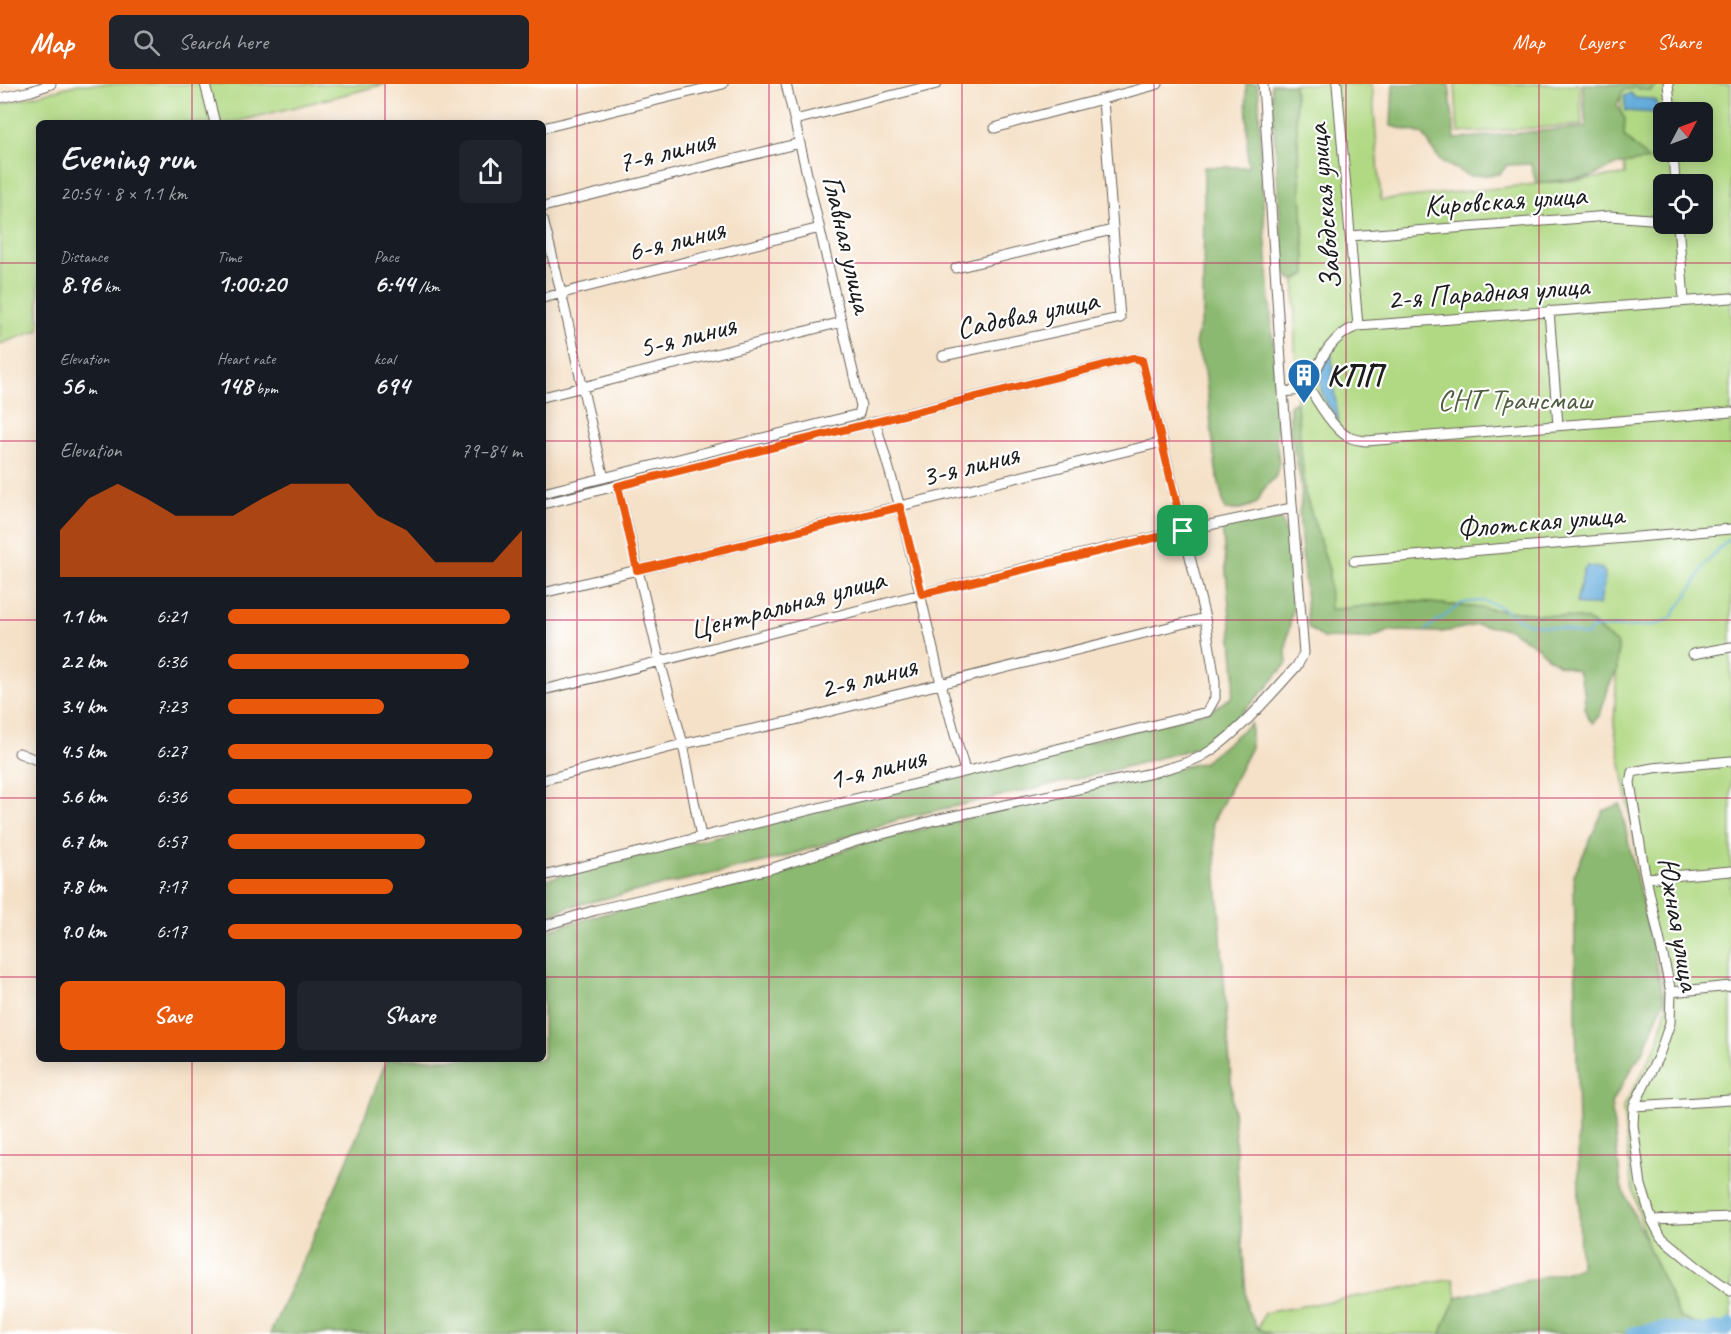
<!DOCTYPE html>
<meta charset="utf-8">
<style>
:root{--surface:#171b24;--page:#20242c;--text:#f1f3f6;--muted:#9ea1a6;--accent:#ea580c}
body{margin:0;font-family:Caveat,sans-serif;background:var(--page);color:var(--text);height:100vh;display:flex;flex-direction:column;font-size:22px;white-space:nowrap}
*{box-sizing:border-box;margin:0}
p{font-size:20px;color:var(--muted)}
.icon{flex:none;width:33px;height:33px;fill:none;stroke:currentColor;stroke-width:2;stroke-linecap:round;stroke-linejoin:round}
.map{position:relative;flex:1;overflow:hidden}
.side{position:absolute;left:36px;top:36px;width:510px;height:942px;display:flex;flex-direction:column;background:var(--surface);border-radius:9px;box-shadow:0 3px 15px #0003}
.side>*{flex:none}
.needle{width:39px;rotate:49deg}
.buttons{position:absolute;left:1653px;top:18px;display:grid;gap:12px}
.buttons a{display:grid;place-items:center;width:60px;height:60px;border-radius:9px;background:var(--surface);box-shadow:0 3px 15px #0003;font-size:30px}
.pin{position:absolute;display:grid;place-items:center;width:51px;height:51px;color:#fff;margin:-26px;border-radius:12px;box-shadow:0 3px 9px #0006}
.round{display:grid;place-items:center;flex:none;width:63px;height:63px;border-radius:9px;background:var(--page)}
.overview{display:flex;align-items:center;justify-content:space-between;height:102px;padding:0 24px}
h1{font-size:33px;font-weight:600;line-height:45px}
.figures{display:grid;grid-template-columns:repeat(3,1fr);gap:9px;height:102px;padding:6px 24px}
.figures div{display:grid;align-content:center}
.figures b{font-size:26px;font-weight:600}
.figures small{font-size:16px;font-weight:400}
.figures p{font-size:16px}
.chart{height:168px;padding:12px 24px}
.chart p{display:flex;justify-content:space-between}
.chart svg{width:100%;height:108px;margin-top:6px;fill:var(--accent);opacity:.7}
.cta{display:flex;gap:12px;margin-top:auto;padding:12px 24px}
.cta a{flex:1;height:69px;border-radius:9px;background:var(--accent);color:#fff;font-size:24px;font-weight:600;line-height:69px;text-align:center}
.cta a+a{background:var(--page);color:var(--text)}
ul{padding:0 24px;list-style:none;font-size:20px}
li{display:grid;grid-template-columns:96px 72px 1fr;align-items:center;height:45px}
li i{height:15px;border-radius:8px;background:var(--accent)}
header{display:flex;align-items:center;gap:36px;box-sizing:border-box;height:84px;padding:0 30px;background:var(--accent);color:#fff}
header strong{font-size:28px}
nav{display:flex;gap:33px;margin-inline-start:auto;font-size:21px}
.search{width:420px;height:54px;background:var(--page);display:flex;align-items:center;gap:15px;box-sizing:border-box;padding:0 21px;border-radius:9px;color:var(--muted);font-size:22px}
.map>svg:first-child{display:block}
</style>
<header>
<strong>Map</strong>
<div class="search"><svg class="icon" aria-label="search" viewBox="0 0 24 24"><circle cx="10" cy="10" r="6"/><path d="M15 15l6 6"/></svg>Search here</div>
<nav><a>Map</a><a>Layers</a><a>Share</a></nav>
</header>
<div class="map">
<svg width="1731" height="1250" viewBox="0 0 1731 1250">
<rect width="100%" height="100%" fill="#fff"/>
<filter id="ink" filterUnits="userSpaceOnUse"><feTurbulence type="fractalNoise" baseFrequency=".0167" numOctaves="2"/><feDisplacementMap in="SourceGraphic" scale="12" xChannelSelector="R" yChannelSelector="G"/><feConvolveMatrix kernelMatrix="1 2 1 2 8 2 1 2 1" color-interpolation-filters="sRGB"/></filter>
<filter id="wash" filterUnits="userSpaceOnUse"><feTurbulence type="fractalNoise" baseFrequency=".008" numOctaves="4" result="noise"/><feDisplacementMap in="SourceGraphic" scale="24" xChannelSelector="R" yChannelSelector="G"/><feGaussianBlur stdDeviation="1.35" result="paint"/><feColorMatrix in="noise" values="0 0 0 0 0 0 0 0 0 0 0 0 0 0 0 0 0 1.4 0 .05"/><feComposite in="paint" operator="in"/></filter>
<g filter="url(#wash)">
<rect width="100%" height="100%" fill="#f5e1c8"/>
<!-- green -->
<path fill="#b1d983" stroke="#667a50" stroke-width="1.5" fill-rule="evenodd" d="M78,0H386L232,39H39V246L0,260V21Z
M1294,0H1372L1381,116L1625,91L1620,0H1731V1250L1680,1234L1646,1158L1631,1098L1623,1024L1658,959L1666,924L1665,905L1641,792L1614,641L1618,561L1586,535L1411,517L1329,526V486L1305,409L1298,341L1295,262V196L1306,190ZM1664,28H1702V68H1664ZM1664,100H1702V140H1664Z
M1455,0H1579L1582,41L1458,49Z
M1453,1195L1457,1213L1445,1238L1441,1250H1272L1258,1245L1264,1229Z"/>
<!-- forest -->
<path fill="#8cb971" stroke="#546a46" stroke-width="1.5" d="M1246,0H1257L1259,11L1261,90L1278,329L1276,357L1279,377L1276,392L1263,406L1257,419C1246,424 1237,427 1225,426L1216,386L1205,287L1195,260L1203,230L1204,83H1248Z
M1271,0H1294L1306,190L1295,196L1291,195L1284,187Z
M1393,0H1449L1455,55L1586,43L1582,0H1656L1651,7L1634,4L1623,6L1617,21L1625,35L1624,52L1649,76L1616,81L1590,93L1536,99L1531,80L1507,81L1500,90L1469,92L1440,77L1423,50L1391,42Z
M1293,318L1297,320L1305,409L1329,486L1330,526L1411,517L1586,535L1618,561L1617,586L1609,602L1600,631L1593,639C1582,631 1586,619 1584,607C1583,600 1580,593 1578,587L1558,580L1547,573L1538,563L1509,545L1477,541L1443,548L1389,547L1369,555L1323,554L1308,543L1299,427C1307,405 1293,368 1290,345C1290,337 1290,329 1290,321Z
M1281,435C1289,457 1295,481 1295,504C1295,530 1283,554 1287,579L1267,603L1223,648L1207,661L1103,689L903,734L781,774L568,823L543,833V796L1210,627L1232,613L1235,589L1222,442Z
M1251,639V663L1213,738L1247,1225L1258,1245L1272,1250H270L348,1075L387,975H543V847L671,811L812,778L863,759L1204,678Z
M1620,720L1664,916L1644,965L1611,1019L1621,1101L1680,1234L1726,1250H1441L1445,1238L1457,1213L1580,1184L1574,791L1603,727Z"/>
<!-- water -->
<path fill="#64acdb" stroke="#40647c" stroke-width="1.5" d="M1631,9L1635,14L1652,15L1656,17L1657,26L1655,29L1626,27L1624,12Z
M1332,270L1333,300L1339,338C1322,314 1310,295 1332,270Z
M1588,482L1602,485L1605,489L1604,501L1599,521H1582L1576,519L1584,485Z"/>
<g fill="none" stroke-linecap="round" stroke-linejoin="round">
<!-- stream -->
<path stroke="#64acdb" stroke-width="2" d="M1426,546L1462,519L1482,517L1497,521L1525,539L1558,544L1586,552L1593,544L1644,542L1658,540L1670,535L1693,503L1705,480L1729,455"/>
<!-- river -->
<path stroke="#64acdb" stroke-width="15" d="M1633,1250L1666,1245L1707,1248L1716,1245L1725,1246L1731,1242"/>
</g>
</g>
<g filter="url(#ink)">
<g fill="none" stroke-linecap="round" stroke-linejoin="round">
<defs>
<path id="minor" d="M205,0L215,39
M1337,0L1358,242
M1668,0L1671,28
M0,14L31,7L51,0
M795,36L937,0
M543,44L723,0
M995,44C1049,27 1104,16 1158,0
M1673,68L1675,100
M543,123L800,59
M543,136C566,221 582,308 604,394
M1678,140L1684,216
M1350,152L1609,132L1664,136
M956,184L1112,146
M543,214L820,144
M1549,227L1558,341
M943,272L1120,234L1103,16
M1310,305C1318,319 1336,349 1351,354C1356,356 1361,356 1366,357L1731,328
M1283,308L1310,305C1317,278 1330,252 1358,242L1731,214
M543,313L842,238
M875,337L900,423L941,600L965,687
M618,403L660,578L683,660L701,753
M543,409L859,330L861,322L786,0
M543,420L1133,274L1142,276L1205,534L1215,597V614L1207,628L543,792
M1354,477L1731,445
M543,509L1163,358
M1693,570L1731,563
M543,606C793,547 1040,473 1292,424
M19,669L39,677
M1731,677L1653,684L1632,688L1630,699L1644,785L1671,908L1670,939L1659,971L1634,1022L1633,1041L1641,1101L1652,1136L1661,1153L1696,1182L1731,1207
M543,696L683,660L787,638L1205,534
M1647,794L1731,787
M543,842L596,826L773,784L857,757L935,736L1152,689C1168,684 1187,680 1202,672C1235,654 1271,610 1297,582L1304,569L1283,308L1263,0
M1671,908L1731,902
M1634,1022L1731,1016
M1652,1136L1731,1133"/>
</defs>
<!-- minor casing -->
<use href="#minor" stroke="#686158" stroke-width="11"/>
<!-- minor -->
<use href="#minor" stroke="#fff" stroke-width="9"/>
</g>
</g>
<g fill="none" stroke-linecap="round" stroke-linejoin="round" filter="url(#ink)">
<defs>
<path id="route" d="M1133,274L1142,276L1183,447L922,510L900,423L637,486L618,402Z"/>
</defs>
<!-- route casing -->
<use href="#route" stroke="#fff" stroke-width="12"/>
<!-- route -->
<use href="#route" stroke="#ea580c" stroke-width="8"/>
</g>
<!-- grid -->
<path fill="none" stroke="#c2185b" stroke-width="1.5" stroke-opacity="0.55" d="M192,0V39M385,0V39M577,0V1250M769,0V1250M962,0V1250M1154,0V1250M1346,0V1250M1539,0V1250M0,179H39M543,179H1731M0,357H39M543,357H1731M0,536H39M543,536H1731M0,714H39M543,714H1731M0,893H39M543,893H1731M192,975V1250M385,975V1250M0,1071H1731"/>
<!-- icons -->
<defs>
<symbol id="building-pin" viewBox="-11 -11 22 30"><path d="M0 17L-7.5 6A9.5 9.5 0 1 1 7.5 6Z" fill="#1f6fb2" stroke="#fff"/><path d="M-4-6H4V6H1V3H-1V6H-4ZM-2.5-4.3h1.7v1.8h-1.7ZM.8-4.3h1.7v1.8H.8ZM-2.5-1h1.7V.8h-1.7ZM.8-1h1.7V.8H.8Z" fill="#fff"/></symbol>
</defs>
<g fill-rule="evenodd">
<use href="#building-pin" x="1285" y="272" width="38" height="52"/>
</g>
<g text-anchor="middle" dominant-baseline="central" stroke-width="4.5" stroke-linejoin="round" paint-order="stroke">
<!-- street labels -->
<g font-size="30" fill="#1c1c1c" stroke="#fff">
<text transform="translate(666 67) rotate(-14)">7-я линия</text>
<text transform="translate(1505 116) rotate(-4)">Кировская улица</text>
<text transform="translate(1324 123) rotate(-95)">Заводская улица</text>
<text transform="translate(676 156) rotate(-14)">6-я линия</text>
<text transform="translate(848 160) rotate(77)">Главная улица</text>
<text transform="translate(1488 208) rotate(-4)">2-я Парадная улица</text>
<text transform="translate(1027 230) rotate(-12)">Садовая улица</text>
<text transform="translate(687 252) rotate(-14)">5-я линия</text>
<text transform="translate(970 381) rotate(-14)">3-я линия</text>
<text transform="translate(1540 437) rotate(-5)">Флотская улица</text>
<text transform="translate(787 520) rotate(-15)">Центральная улица</text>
<text transform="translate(868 593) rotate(-14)">2-я линия</text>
<text transform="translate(877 684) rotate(-14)">1-я линия</text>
<text transform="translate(1679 840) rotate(80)">Южная улица</text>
</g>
<!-- poi labels -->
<g font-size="30" font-weight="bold" fill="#1c1c1c" stroke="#fff" text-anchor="start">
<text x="1327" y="291">КПП</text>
</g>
<!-- park labels -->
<g font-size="30" fill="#505e40" stroke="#fff">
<text x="1515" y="315">СНТ Трансмаш</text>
</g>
</g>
</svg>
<div class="buttons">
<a><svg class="needle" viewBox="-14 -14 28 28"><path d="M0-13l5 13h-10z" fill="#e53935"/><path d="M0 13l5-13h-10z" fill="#9ea1a6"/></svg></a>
<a><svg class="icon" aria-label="locate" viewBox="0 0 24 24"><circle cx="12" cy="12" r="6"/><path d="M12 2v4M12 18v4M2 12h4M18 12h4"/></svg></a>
</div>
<div class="pin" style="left:1183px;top:447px;background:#1e9e55"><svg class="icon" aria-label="arrive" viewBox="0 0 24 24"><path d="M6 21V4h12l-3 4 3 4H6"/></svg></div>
<section class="side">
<div class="overview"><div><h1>Evening run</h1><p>20:54 · 8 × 1.1 km</p></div><a class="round"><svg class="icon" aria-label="share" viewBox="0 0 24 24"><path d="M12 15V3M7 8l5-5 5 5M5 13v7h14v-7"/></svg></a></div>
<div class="figures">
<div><p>Distance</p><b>8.96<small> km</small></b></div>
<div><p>Time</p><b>1:00:20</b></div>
<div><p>Pace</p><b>6:44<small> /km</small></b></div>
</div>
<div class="figures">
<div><p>Elevation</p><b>56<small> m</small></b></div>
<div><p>Heart rate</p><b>148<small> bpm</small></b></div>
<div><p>kcal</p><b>694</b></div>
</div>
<div class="chart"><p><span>Elevation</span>79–84 m</p>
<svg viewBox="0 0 160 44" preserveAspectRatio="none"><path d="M0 44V25L10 12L20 6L30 12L40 19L50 19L60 19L70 12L80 6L90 6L100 6L110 19L120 25L130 38L140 38L150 38L160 25V44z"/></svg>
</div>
<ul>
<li><b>1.1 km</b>6:21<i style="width:96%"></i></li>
<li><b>2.2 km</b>6:36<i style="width:82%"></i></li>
<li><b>3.4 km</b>7:23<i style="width:53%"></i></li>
<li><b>4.5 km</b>6:27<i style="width:90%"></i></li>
<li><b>5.6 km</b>6:36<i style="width:83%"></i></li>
<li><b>6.7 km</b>6:57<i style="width:67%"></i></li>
<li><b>7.8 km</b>7:17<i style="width:56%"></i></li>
<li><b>9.0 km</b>6:17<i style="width:100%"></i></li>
</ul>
<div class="cta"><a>Save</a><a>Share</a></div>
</section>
</div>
